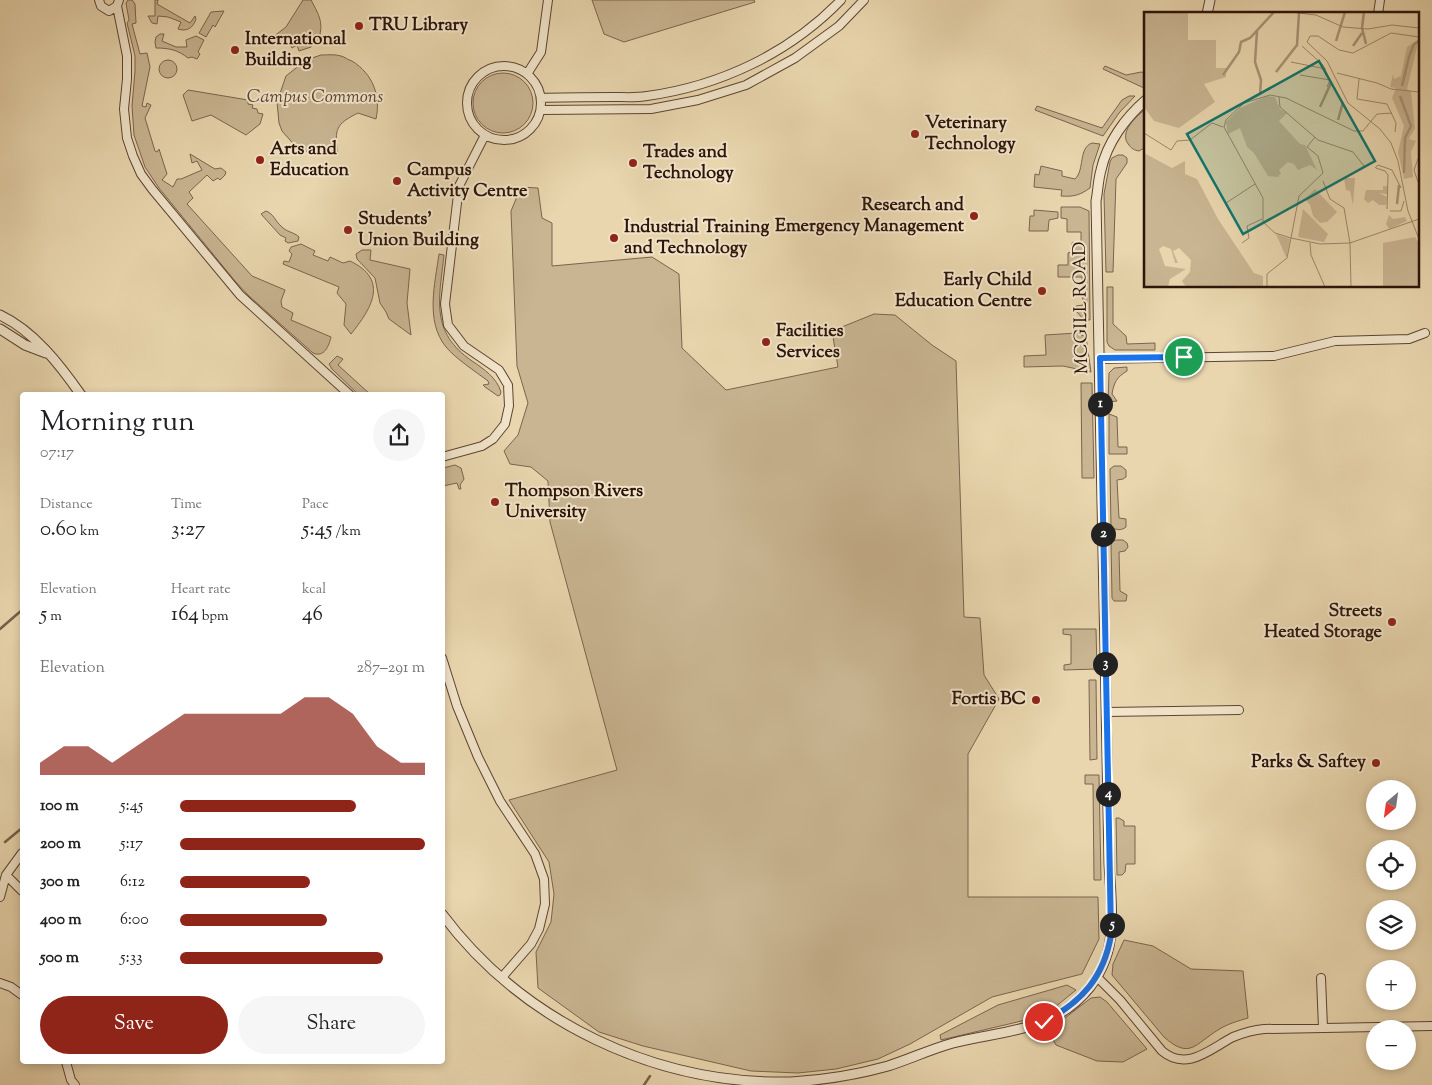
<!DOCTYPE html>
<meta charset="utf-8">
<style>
:root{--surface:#fff;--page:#f6f6f6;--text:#202124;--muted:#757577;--accent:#8f2418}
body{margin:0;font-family:"Sorts Mill Goudy",serif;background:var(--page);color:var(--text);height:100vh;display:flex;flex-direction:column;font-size:19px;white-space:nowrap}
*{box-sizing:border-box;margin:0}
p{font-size:16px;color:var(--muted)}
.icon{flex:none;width:28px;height:28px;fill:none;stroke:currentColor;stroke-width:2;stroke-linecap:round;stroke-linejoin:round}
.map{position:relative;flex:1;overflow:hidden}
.side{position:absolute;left:20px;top:392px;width:425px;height:672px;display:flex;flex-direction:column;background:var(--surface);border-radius:5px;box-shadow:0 2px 8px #0003}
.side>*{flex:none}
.needle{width:32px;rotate:209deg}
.tools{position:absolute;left:1366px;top:780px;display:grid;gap:10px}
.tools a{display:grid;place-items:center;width:50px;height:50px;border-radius:50%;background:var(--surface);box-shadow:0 2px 8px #0003;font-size:25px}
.pin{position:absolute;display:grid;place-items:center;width:42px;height:42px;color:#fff;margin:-21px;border:2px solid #fff;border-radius:50%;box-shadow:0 1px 5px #0007}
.km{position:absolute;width:25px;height:25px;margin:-12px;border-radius:50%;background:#222;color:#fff;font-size:14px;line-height:25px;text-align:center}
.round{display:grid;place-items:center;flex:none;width:52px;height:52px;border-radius:26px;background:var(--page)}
.overview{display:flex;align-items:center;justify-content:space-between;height:85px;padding:0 20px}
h1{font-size:28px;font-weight:600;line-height:38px}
.stats{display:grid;grid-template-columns:repeat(3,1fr);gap:8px;height:85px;padding:5px 20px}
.stats div{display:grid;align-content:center}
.stats b{font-size:21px;font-weight:600}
.stats small{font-size:14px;font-weight:400}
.stats p{font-size:14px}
.chart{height:140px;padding:10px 20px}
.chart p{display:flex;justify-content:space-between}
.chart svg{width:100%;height:90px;margin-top:5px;fill:var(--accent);opacity:.7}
.cta{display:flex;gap:10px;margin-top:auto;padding:10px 20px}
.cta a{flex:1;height:58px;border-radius:30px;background:var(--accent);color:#fff;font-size:20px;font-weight:600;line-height:58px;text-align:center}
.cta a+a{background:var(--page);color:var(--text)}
ul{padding:0 20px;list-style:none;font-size:16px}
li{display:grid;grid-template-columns:80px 60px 1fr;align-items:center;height:38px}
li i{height:12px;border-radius:6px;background:var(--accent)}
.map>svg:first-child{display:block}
</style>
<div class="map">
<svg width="1432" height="1085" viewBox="0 0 1432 1085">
<rect width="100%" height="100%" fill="#e9d6ae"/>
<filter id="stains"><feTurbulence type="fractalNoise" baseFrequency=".004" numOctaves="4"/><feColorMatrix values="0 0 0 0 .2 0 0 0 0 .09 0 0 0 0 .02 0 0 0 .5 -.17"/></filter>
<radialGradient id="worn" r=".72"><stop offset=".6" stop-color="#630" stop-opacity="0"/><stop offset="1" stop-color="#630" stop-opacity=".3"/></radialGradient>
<!-- green -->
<path fill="#c9b592" stroke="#7b644e" d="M128,0H132L135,4L136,23L132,24L140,54L147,53L150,67L142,106L146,107L147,103L151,105L145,118L155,151L157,152L159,149L167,174L162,180L173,187L177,179H181L202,170L197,161L192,163L190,154L215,169L221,168L226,172L225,175L220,180L218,178L213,181L207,175L189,192L193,198L187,204L252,276L285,290L281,301L282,307L293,313L291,320L331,337C329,346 324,358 313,353L249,296L235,281L159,188L145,167L134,135L132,106L135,71V56L127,23L129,20L126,3Z
M155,0H158L157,4L190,23L195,16L196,19C193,28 187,32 178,29L181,22L168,17L158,16L157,24L152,23L148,16H155Z
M303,0H311C320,17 324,23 318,42L312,41L311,47L299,51L297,45L292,48L289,43L284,45L280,40L277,42L273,37L286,27Z
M592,0H754L755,2L624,42L604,34Z
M224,11L215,27L213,25L206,37L199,33L211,12Z
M160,34H164L162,41L176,47H187L186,40L196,36L204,40L198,52L200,54L197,59L192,57L188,58C178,50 169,48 156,48L155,42L156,37Z
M321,55C327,55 335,54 341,56C345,57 348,60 352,61C373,74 381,96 376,119L358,113C336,124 334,129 338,154L317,155L297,148L282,131L279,123L277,102L286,76L306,60Z
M159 69a9 9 0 1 1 18 0a9 9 0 1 1-18 0Z
M1105,66L1126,75L1141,72L1146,73V87L1144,88L1103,69Z
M473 103a30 30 0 1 1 60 0a30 30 0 1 1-60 0Z
M188,90L248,100V104L253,105L252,108L257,109L258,113L263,114L260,124L246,135L211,115L192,121L183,95Z
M1129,96H1135L1119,113L1103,136L1035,110L1037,106L1102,128L1122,100Z
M1146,109V147L1139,151C1134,150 1132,149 1129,145C1118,133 1136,116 1146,109Z
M1092,143L1100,144L1093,165L1090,188C1080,195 1074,197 1061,196L1062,190L1034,187L1035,174L1039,175L1041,166L1062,171V176L1075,179C1085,170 1078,148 1092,143Z
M1118,155H1123L1127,158V163L1116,179L1113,272H1106L1104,194L1110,162L1112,158Z
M521,187L538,188L542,218L552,223V266L652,257L679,274L682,348L726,390L838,367L832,331L874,314L895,315L932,345L956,361L964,617L980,618L984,675L999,699L968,754V897H1098L1099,939L1082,974L992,997L910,1044L878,1059L836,1069L798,1073L751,1071L643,1046L599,1032L538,988L536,952L551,922L554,894L549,862L509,800L617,770L550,522L548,481L531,467L510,464L504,451L518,435L528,403L517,366L511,211Z
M1061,207H1080L1089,211L1090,320H1084L1076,311V306L1083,305L1082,277H1058V265H1068V253L1071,252L1072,243L1074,242V246L1081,245V232H1067V219L1061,218Z
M1034,210L1058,212V218L1049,220L1048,231H1029L1030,216H1034Z
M266,211C274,214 275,221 281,226C286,232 294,232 299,237L298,241L288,243L285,241L286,238L280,235L261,214Z
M301,244L315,251L313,255L328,261L330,257L343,263L350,261C390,280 371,309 351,334L344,325L346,304L337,293L339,287L283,264L284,261L289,262L292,254L289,251L291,247Z
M362,250H371L370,260L410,269L407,303L411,335L389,319L386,312L380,303L375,278L357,259L356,254Z
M439,254L444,255C439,300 430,332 472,361C484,369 497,378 501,392L500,395L498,396L485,387L483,385L489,384L488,381C476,372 455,358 446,347C425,321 435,284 439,254Z
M1107,287H1113V324L1126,336L1127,344L1155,343V350H1115L1109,346L1107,342Z
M1077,333L1086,337L1091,372L1063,366L1024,367V356L1046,355L1045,335Z
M337,356L343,359L338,365L371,395H359L332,369L329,364Z
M1127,367V371C1117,377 1114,382 1112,394L1117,401L1108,402L1109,373L1114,368Z
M1081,383H1092L1094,478H1082Z
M1109,414L1117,417L1118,447H1127V454H1109Z
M455,465L461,468L464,479L460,485L461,489H459L457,483L443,486V468Z
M1114,466H1121L1126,470V477L1123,479L1117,480L1119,518L1126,519V527C1121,531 1116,530 1111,527L1110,469Z
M1116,540H1123L1127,543L1128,547L1125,551L1119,552L1120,591L1127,595L1126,601H1114L1112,598L1111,542Z
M1063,629H1096L1097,669L1064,670V665L1071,664V635L1063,634Z
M1089,680H1096L1097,759L1090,760Z
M1085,775H1099L1101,880H1094L1093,784H1085Z
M1116,818H1119L1124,821V826H1135V864H1126L1125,872L1122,875H1117Z
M1124,940L1153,946L1191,969L1243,971L1248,1018C1238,1021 1227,1024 1218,1030C1195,1044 1190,1060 1164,1037L1112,975L1113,964Z
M1067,985L1076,990L1055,1007L1030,1019L941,1040L940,1035L998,1005Z
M1100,997L1107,1002L1147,1049L1123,1062L1097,1061L1056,1045L1048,1031L1091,998Z"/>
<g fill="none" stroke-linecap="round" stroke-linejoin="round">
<!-- stream -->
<path stroke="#77614a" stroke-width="2.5" d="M0,629L22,610
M5,842L22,828
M644,1085L650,1076"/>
<defs>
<path id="minor" d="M99,0L101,6L109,11L117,6L119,0
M117,6L127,56V79L124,109L127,138L133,156L141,174L152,189L240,295L350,395
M1378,14L1380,0
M467 103a37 37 0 1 1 74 0a37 37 0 1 1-74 0Z
M527,74L541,52L548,0
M541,98C565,97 589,97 613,97C624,97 636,98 647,96C720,86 790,53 841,0
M541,110L651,109L698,100L746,85L795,58L839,26L864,0
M1099,359L1274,356L1335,341L1409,339L1425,333
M442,457L482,446L493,439L505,424L509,406L508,385L499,370L464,346L448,325L445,304L459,186L485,135
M442,658L457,706L478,757L500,801L535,854L544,879L545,904L539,929L531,944L504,975
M1106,712L1239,710
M6,875L22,891
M0,897L6,875L22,853
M1097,977L1120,1000L1162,1051C1187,1072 1210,1049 1233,1037C1243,1033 1253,1030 1264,1029L1432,1026
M1321,978L1323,1028
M0,983L11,987L22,995
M66,1062L71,1080L75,1085"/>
<path id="tertiary" d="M1207,14L1210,0
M0,315C34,331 60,365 81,395
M0,329L25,345L46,353
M442,914C523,1022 655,1085 791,1082C824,1080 856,1075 888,1066C910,1059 931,1049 953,1043C1004,1030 1053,1033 1090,987C1102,971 1110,951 1111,931C1113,909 1110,885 1109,863C1108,809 1107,756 1106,703C1103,536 1100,369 1096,201C1098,191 1098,180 1101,170C1107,143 1125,118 1146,100"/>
</defs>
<!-- minor casing -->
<use href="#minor" stroke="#5c4432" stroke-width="10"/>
<!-- tertiary casing -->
<use href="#tertiary" stroke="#5c4432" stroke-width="11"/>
<!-- minor -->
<use href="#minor" stroke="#f1e4ca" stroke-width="8"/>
<!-- tertiary -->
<use href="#tertiary" stroke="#f1e4ca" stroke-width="9"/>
</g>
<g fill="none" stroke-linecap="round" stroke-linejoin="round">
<defs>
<path id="route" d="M1044,1022C1082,1002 1104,977 1111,935L1100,358L1184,357"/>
</defs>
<!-- route casing -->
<use href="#route" stroke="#fff" stroke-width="10"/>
<!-- route -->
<use href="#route" stroke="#1a73e8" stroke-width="6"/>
</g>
<!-- markers -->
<g fill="#8f2418" stroke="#f1e4ca" stroke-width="2">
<circle cx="359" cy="26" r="5"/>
<circle cx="235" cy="50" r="5"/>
<circle cx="915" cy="134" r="5"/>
<circle cx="260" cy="160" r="5"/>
<circle cx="633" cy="163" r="5"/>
<circle cx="397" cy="181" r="5"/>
<circle cx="974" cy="216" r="5"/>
<circle cx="348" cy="230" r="5"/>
<circle cx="614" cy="238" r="5"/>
<circle cx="1042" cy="291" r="5"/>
<circle cx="766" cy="342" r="5"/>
<circle cx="495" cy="502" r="5"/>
<circle cx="1392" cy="622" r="5"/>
<circle cx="1036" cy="700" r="5"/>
<circle cx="1376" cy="763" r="5"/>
</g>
<g text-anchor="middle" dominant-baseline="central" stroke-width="4" stroke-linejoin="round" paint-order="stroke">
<!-- poi labels -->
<g font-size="18" font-weight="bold" fill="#2d1409" stroke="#f1e4ca" text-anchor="start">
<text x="369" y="26">TRU Library</text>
<text x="245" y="40">International<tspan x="245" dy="21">Building</tspan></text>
<text x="925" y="124">Veterinary<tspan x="925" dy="21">Technology</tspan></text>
<text x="270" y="150">Arts and<tspan x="270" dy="21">Education</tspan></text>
<text x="643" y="153">Trades and<tspan x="643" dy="21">Technology</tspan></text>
<text x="407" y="171">Campus<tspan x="407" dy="21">Activity Centre</tspan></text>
<text x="964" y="206" text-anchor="end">Research and<tspan x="964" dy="21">Emergency Management</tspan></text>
<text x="358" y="220">Students'<tspan x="358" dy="21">Union Building</tspan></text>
<text x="624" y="228">Industrial Training<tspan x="624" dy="21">and Technology</tspan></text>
<text x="1032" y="281" text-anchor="end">Early Child<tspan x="1032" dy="21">Education Centre</tspan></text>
<text x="776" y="332">Facilities<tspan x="776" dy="21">Services</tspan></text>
<text x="505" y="492">Thompson Rivers<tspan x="505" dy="21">University</tspan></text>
<text x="1382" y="612" text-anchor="end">Streets<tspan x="1382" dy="21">Heated Storage</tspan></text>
<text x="1026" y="700" text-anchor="end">Fortis BC</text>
<text x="1366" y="763" text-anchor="end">Parks &amp; Saftey</text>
</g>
<!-- park labels -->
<g font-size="18" font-style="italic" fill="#5c4432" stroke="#f1e4ca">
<text x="315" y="98">Campus Commons</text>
</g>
<!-- street labels -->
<g font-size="18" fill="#2d1409" stroke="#f1e4ca">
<text transform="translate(1082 308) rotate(-91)">MCGILL ROAD</text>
</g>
</g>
<!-- overview -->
<g transform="translate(1144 12)">
<rect width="275" height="275" fill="#e9d6ae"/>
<path d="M0,0H44V28H72V56H82V65L60,72L71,90L35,116L10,109L0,95ZM275,27L263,77L267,80L271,116L265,127L272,129L267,140L269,165L260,167L254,140L260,114L248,86L252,76L246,75L249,62L250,67L257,64L263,35ZM123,84L131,85L136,97L143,101L135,109L156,132L161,133L173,158L166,153L154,158L150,152L144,150L135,158L137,161L134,165L124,164L110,141L103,135L96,116L84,122L82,110L96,96ZM0,141L28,156L41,149V162L53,167L74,207L110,261L119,264V275H42L38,269L46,260L47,248L35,236L29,239L34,251H31L27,237L19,234L15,237L21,254L42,257L26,267L24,275H0ZM200,166H211L209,193L206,179L202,178ZM239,174H243V182L235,181L243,185L242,193H235L229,188L224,191L220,187L222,178H239ZM171,177L193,200L183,210L176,211L186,221L169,204L166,193L161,187ZM159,197L184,222L180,230L154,225ZM245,203L249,207L261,205L263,209L245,217L242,212ZM132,222L146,227L143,244L138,249L142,245ZM271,225L275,232V275H239V231Z" fill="#c9b592"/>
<path fill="none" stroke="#a99476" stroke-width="2.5" d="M220,0L218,16L222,32M113,19L111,50L117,68L116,83M192,29L201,0M209,34L218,21M132,60L153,33L155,1M79,63L95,40L97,30L106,26L130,0M258,74L265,45L270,32L275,29M256,84L267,114L261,126L260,161M176,95L187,71M194,108L199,90M253,192L255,173"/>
<path fill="none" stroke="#9e886c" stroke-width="1" d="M146,0L172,3L199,15L224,17L248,13L275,16M275,25L247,21L209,41L195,38L174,24H166L163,30L183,49L204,91L236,117L247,131L254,149L264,199L275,227M158,34L179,53L186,68L183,75M147,50L182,57M193,61L233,71L247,77L275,80M156,63L186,68M215,67L213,87L243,92L252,111L251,120M135,85L136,95L174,128L209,140L220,154M223,114L233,102L248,101M80,115L119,186V210L131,221L147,226L155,184L179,161M80,115L82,108L100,91L126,83L142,86L210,119H219L224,113M0,121L27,138L33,129L46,128L68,111L79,115M171,125L163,135L174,144L179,161M231,156L234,153L248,158L257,176M232,156L241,159L244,163L243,197M179,169L186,187L200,196L206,231L207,275M274,170L270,158L275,144M82,191L111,172M246,199H257L260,189M98,231L105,226L103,214L118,207M166,231L167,243L181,275M123,275V262L143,246L147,226L176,232L206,231L275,207"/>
<path fill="#0f766e" fill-opacity="0.15" stroke="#0f766e" stroke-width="2.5" d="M175,49L231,149L99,222L43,122Z"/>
<rect width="275" height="275" fill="none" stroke="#2d1409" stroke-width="2.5"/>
</g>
<rect width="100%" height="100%" filter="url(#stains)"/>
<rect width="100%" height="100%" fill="url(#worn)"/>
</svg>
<div class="tools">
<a><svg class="needle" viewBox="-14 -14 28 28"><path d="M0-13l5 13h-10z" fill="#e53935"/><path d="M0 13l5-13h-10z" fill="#757577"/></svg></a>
<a><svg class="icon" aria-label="locate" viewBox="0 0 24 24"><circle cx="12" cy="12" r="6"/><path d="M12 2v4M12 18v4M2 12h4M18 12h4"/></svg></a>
<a><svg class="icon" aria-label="layers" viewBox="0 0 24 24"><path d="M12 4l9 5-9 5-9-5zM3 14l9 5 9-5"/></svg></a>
<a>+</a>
<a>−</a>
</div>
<div class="pin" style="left:1184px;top:357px;background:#1e9e55"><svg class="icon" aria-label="arrive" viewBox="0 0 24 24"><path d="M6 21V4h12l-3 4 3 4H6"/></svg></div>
<div class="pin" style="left:1044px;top:1022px;background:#d93025"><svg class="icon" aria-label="check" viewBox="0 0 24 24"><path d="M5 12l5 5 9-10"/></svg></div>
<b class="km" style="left:1100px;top:404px">1</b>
<b class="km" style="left:1103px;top:534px">2</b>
<b class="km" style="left:1105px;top:664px">3</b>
<b class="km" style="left:1108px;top:794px">4</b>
<b class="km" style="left:1112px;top:925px">5</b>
<section class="side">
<div class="overview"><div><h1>Morning run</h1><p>07:17</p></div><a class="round"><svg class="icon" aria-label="share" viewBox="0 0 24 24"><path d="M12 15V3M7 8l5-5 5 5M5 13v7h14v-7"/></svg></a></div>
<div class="stats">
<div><p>Distance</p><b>0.60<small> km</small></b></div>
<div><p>Time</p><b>3:27</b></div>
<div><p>Pace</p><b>5:45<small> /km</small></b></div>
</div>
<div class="stats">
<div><p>Elevation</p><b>5<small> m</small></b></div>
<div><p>Heart rate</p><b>164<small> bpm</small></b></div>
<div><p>kcal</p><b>46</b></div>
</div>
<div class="chart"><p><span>Elevation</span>287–291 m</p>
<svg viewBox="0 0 160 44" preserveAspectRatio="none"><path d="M0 44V38L10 30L20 30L30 38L40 30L50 22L60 14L70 14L80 14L90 14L100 14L110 6L120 6L130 14L140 30L150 38L160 38V44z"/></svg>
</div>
<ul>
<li><b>100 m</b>5:45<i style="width:72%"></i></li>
<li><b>200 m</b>5:17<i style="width:100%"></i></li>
<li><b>300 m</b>6:12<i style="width:53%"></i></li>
<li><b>400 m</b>6:00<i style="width:60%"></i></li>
<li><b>500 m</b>5:33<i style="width:83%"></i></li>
</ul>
<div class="cta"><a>Save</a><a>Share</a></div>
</section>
</div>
